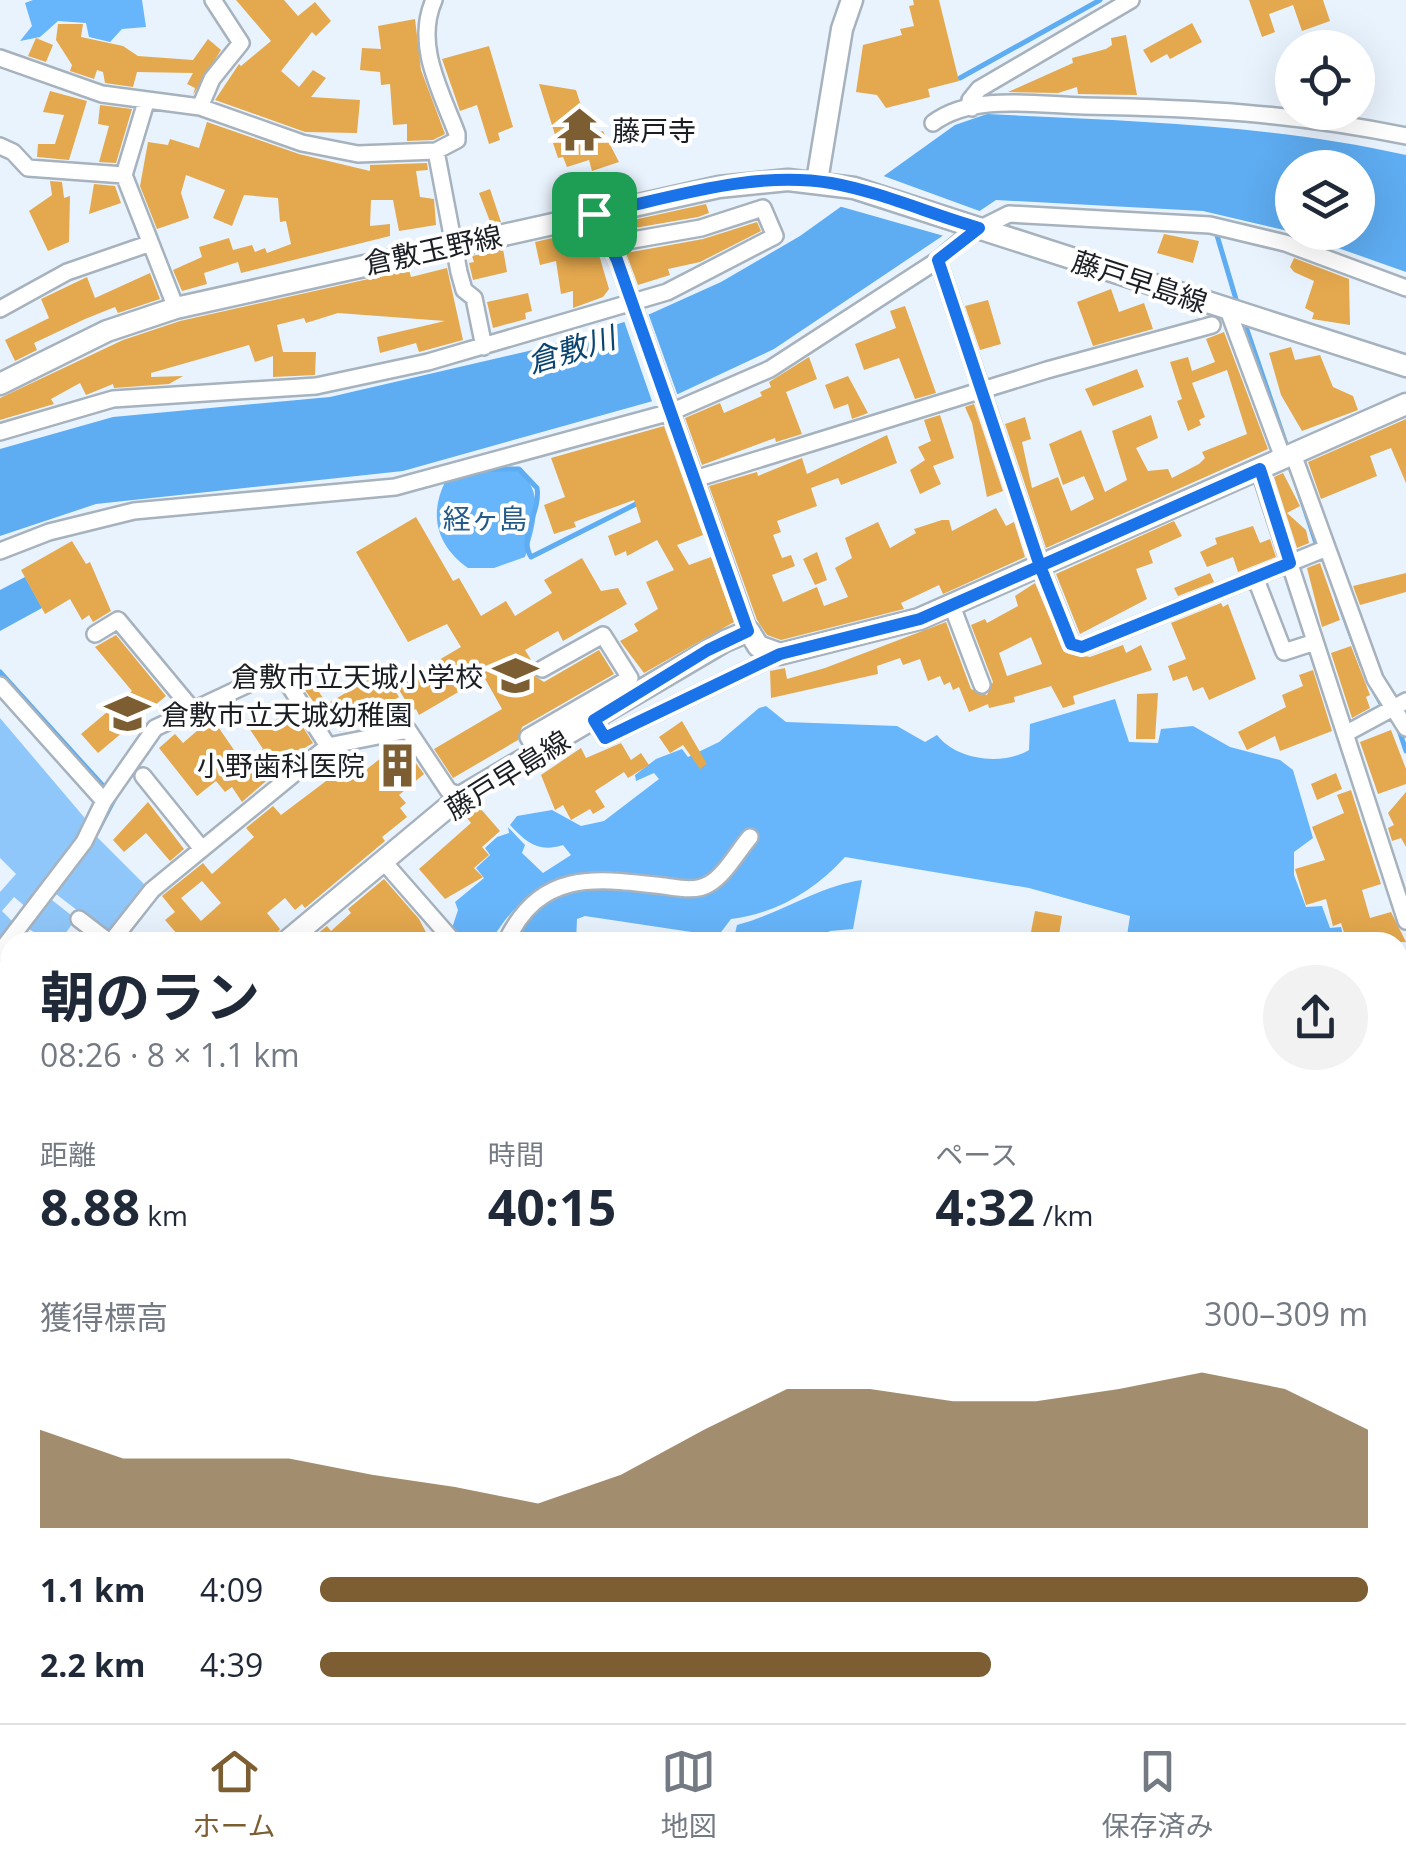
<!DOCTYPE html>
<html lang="ja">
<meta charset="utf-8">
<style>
:root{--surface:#fff;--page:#f2f2f3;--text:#1f2937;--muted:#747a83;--line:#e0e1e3;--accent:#7c5e32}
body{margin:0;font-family:"Open Sans","Noto Sans JP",sans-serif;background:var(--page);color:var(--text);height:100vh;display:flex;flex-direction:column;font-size:38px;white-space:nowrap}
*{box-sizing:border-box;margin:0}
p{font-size:32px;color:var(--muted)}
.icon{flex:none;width:55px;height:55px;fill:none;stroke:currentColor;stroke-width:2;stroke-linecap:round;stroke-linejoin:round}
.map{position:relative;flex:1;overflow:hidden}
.drawer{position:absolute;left:0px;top:932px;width:1408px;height:792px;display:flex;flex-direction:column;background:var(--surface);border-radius:30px 30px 0 0;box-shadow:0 10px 40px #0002}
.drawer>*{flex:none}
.controls{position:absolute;left:1275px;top:30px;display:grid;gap:20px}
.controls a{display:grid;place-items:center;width:100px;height:100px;border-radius:50%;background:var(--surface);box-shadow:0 10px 40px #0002;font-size:50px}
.pin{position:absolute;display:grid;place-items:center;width:85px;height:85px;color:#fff;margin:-42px;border-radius:20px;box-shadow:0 5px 15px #0006}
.round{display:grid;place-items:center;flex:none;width:105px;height:105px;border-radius:52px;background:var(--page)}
.overview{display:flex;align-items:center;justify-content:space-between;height:170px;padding:0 40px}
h1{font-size:55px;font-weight:700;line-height:75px}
.metrics{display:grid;grid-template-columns:repeat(3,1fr);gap:15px;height:170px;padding:10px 40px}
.metrics div{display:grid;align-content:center}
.metrics b{font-size:50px;font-weight:700}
.metrics small{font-size:28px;font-weight:400}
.metrics p{font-size:28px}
.chart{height:280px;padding:20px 40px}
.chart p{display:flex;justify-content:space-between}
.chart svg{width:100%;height:180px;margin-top:10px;fill:var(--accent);opacity:.7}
ul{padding:0 40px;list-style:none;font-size:32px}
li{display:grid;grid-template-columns:160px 120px 1fr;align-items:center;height:75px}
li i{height:25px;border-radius:12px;background:var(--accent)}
.dock{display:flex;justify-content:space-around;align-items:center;height:140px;border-top:2px solid var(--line);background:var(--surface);font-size:28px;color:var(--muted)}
.dock a{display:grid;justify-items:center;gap:5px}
.dock .on{color:var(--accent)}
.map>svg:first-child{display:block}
</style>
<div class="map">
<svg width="1406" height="1723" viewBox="0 0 1406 1723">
<rect width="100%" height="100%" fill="#e9f3fd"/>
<!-- green -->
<path fill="#90c7fa" d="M0,718L89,823L27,908L14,897L2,911L15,924L0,944V892L16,874L0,858Z
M97,837L147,887L108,934L56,894Z
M52,900L76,919L59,942H49L29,929Z"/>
<!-- forest -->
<path fill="#67b5fa" d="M33,0H142L146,27L122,29L110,42L89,37L86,23L58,21L40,37L20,41L32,26L25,3Z
M516,469C546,489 536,527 525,557L494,568H468C437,546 428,515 446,480L486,470Z
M1115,699L1129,742L1158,743L1161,729L1193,726L1230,747L1280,760L1293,770L1313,838L1294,852V875L1306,907L1322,906L1330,928L1341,927L1345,942H1126L1130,916L1029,888L845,857C814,891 777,913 731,919L718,936L585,916L577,919L576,942H511L544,898L627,877C566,874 521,886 491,942H465L452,928L458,910L455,902L484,878L476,868L490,855L485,848L497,837L509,833L508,827L525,845L522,853L543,873L571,855L563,845C538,853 526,842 510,825L517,816L552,810L581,826L604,821L659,779L654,773L636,781L635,775L656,759L682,749L688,757L719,742L759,708L766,706L786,722L897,726L925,742L937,735C956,760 1002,766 1029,750L1030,724Z
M862,880L853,929L830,931L810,942L734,938L737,925C780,914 819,886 862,880Z
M0,1648L10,1652V1715H40L36,1723H0Z
M377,1715H959L948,1723H380Z"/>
<!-- water -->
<path fill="#5eacf1" d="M987,114C1128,121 1268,124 1406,155V272L1293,232H1358V168H1292V232L1203,211L996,200L774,349L678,394L403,471L96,504L0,536V449L113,417L330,397L537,349L650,314L721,282L800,236L955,125Z
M25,577L42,608L0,631V590Z"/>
<!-- pier -->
<path fill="#e9f3fd" d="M878,174L985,213L951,238L835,205Z
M647,310L679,399L654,407L623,318Z"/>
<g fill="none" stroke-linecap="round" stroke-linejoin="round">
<!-- stream -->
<path stroke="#5eacf1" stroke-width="5" d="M960,78L1100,0
M1216,232L1238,306
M1244,321L1287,447
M486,469H519L537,488C541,512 518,536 531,557L640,502
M1296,483L1318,549
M1338,600L1362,665
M0,672L105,788
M1368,680L1384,709
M1399,730L1406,751
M97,832L117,794"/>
</g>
<!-- building -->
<path fill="#e4a84e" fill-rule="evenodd" d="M236,0H284L298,16L315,2L331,21L316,36L312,32L281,71L299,87L313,70L326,78L311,97L360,100L357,133L305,132L215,100L239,64L241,66L271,41Z
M913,0H939L959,81L928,89L930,97L886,108L877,95L856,92L863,45L902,35L900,29L914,26L909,6L914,5Z
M1249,0H1323L1330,21L1302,31L1293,5L1269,14L1275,32L1262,37Z
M415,19L421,70L445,134L433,140L407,141V124L393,125L390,84L381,85L380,72L360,70L362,48L381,49L378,26Z
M1192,23L1202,42L1170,59L1167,54L1151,63L1143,50Z
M58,24H83L81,37L123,46L138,56L193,60L208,39L221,50L193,95L195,88L187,84L193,73L137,72L133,87L105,83L103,72L97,70L94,79L70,71L72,65L56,40Z
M1126,35L1137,95L1078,94L1077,87L1058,93L1008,92L1073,63L1072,58L1106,49L1112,45L1111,38Z
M36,38L53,45L46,62L28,56Z
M489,46L513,127L498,133L500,140L489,144L477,105L460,111L442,59Z
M539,84L576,90L587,124L593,122L596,133L603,131L619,162L592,171L589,160L567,167L563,157L558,158L553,143L557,141Z
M50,91L87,101L69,160L37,157L38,144H55L64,115L43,112Z
M100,105L132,109L116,163L99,162L109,126L98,124Z
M207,122L299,154L370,171V165L427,163L428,170L416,171L420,197L434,199L436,225L399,231L393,200H371L370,226L390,224V236L241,273L238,262L204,273L207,284L182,291L173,270L202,257L199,247L229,238L233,250L252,245L255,252L265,248L267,253L291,244L286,221L280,222L278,198L244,195L232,226L213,218L225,190L186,175L181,193L189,218L157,229L140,186L148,142L168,145L170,139L199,148Z
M50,181L62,182L64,198L70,196L69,242L48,251L29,211L52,195Z
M94,184L115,186L121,203L89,214Z
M490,189L501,222L491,224L479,193Z
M706,204L709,213L698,217L617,231L615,224Z
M757,222L761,231L700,262L668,269L670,275L638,285L626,253L703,239Z
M587,230L595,241L609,289L603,297L573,308V291L561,294L556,261L540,265L535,242Z
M1164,234L1199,241L1193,263L1157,253Z
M503,249L507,272L473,280L469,263L474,262L472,256Z
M1294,258L1349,279L1350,325L1312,319L1314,313L1305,308L1314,281L1294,272L1290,267Z
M447,268L463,340L419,352L416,343L380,353L377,337L445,321L338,313L306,323L304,318L277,325L283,352H316L315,375L273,377V356L255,362L249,345L151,373V377L183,376L169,384L114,388L113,384L86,395L80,383L51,399L54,404L0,420V398L123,340L180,321L409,270L411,277Z
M150,273L160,299L118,313L115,307L85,319L34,343L37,350L15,361L5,340L49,318L41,299L87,277L95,298Z
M1111,289L1119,312L1144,303L1153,329L1093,346L1077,302Z
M528,293L532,311L525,313L526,319L493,328L487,302Z
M988,300L1001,344L980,350L965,306Z
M905,306L936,393L915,399L899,358L864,370L855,344L896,328L890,311Z
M1224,332L1268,449L1046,548L1005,424L1025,417L1031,439L1022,442L1032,488L1058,477L1071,511L1094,499L1084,476L1063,485L1049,444L1081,430L1105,492L1127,480L1112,431L1151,415L1158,438L1136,448L1148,471L1168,469L1172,478L1199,464L1205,458L1202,452L1247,434L1227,370L1192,383L1205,417L1199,420L1201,425L1188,431L1177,401L1182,399L1170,362L1188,357L1192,371L1215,362L1206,339Z
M1291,347L1295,360L1320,355L1333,387L1353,396L1358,410L1302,431L1281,395L1269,353Z
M809,357L817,379L786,392L802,434L776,442L775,438L702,465L685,418L720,403L724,413L762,396L760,392L771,387L769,382Z
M1137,369L1144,387L1093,406L1085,389Z
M848,376L868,413L852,419L848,404L834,409L825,385Z
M974,404L1003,491L987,497L972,423L965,407Z
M940,415L954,458L933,466L941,484L920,494L910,470L925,460L918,447L931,441L924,420Z
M1406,419V483L1391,448L1370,456L1377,476L1321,499L1308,462Z
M664,426L703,535L677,545L689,565L711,557L734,622L644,673L620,641L638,631L634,624L658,609L646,582L674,570L657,540L627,556L626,551L615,556L608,536L641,522L634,500L574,522L576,527L554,534L544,505L565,497L551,458Z
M887,435L897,463L841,485L838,478L811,488L817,506L777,521L781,532L773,535L782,558L791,555L795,566L772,575L783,602L817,587L824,606L848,597L835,568L852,558L845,538L878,522L890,548L916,533L914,529L942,520H949L952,531L996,508L1006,526L1014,522L1025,557L943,594L939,585L901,603L904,609L781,640L767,635L757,620L709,486L757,472L758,476L802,458L807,474Z
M1283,473L1300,506L1287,513L1306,530L1309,543L1297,548L1274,477Z
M416,517L453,581L459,578L481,616L506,601L515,616L552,593L544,580L582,558L601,591L618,588L627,604L563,641L558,631L525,650L533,663V675L544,682L599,650L614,674L522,727L518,740L453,778L434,749L502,709L484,677L419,715L416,709L412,711L396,685L461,647L447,624L408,642L356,552Z
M1174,521L1182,536L1149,551L1153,563L1136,569L1147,599L1080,634L1056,574Z
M1253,526L1260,543L1270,539L1276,557L1238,572L1233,557L1207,567L1200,552L1217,544L1215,538Z
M72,541L86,564L90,562L111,611L93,622L89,615L82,620L70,599L45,614L21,570Z
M817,552L827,580L815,585L803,559Z
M1320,563L1340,620L1322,627L1307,568Z
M1210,573L1214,582L1178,596L1174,588Z
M1406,573V592L1360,605L1353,586Z
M1035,583L1064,652L1090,657L1123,645L1126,653L1141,645L1152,670L1073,696L1075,704L1063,708L1051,686L1014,697L1015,702L989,708L988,704L969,712L959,687L953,690L950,682L944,685L940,676L928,681L920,659L903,665L900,658L877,666L878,674L771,698L770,671L785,668L787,679L825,668L946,622L971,689L987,695L993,682L971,625L985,619L987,623L1018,606L1015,596ZM1031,637L1042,664L1007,676L999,653Z
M1221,603L1223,607L1228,604L1256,679L1209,700L1203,687L1193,691L1187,676L1173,681L1168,666L1186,659L1171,623Z
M116,635L166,696L98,753L81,734L132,691L95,647Z
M1351,646L1370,695L1366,697L1370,708L1352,718L1331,653Z
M299,662L323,698L315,704L289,668Z
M1313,670L1332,731L1280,751L1275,736L1247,750L1238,732L1286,707L1282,695L1303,686L1299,675Z
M383,671L399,697L340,732L325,705Z
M1158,693L1155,739H1136L1137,694Z
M257,714L270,724L284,714L292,726L299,721L313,743L267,770L272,776L242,802L232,787L225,792L216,781L197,796L159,748L175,734L183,743L212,718L243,763L263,749L245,722Z
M682,721L707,764L700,769L683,745L670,753L659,737Z
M1391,730L1406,769V784L1378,794L1360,742Z
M621,743L631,760L641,753L649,765L628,778L624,772L595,791L605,807L593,814L590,809L571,820L563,805L555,810L541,775L581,748L586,758Z
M404,747L424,774L399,795L406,803L400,808L407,817L382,837L385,841L305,908L302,904L295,910L285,898L267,913L280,929L272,942H184L165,920L175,912L162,896L203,863L212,874L254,837L246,828L273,806L281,815L338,772L329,760L333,756L352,753L367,769L391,750L395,754ZM202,881L221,903L201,921L181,898Z
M1336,773L1342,789L1317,800L1311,784Z
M1351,790L1381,884L1362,890L1370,918L1391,912L1406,942H1347L1341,923L1333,926L1326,899L1306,905L1295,869L1325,860L1312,827L1344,813L1337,795Z
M1406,792V847L1401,838L1392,841L1388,828L1394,825L1388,813Z
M148,802L184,849L170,861L146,833L124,852L113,840Z
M480,808L500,831L482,847L489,855L474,868L483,877L445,899L419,869L471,823L467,818Z
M384,879L419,919L431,942H307L327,926L331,931L351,913L348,909Z
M1035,911L1062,916L1058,942H1029Z"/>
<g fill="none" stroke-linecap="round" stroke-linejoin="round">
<defs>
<path id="minor" d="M0,58L102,94L200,107L302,143L358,154L436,151L457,140V134C441,91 414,45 434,0
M146,102L124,175L176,308
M200,107L212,79L241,43L213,0
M972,108L970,100L979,89L1131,0
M933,123C973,93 1037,105 1084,106C1198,108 1293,113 1406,136
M0,146L13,152L28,168L124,175
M436,151L459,272L464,290L474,298L484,347
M594,214L617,260L749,631
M938,260L1040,565L1071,643L1082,647L1327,548
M0,309L67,272L148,244
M1228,310L1283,458
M0,432L113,399L316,386L428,362L667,292L775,236L763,208L701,228L610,244
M1293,454L1375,679L1406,728
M1259,469L1406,921
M695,479L1047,370L1212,325
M0,551L49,532L134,511L395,487L671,412L770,369L938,260L969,234L1009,214L1210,225L1285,243L1406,288
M1255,577L1284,652L1315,642
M952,606L982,685
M95,634L118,620L192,709
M0,685L104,801
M594,720L605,738L780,654
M1345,734L1406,701
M537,752L528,737L630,678L603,635L542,669
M143,776L202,849
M384,862L454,942
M79,919L109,942
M111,942L152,890L328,746L408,730L448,790L460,797
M506,942C540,869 596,878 664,886C678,888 696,892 709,884C725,875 738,851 750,837
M0,952L84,842L104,801L155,728L274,672L285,679L328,746
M0,1134L10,1118
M0,1159L10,1166
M0,1241L10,1248
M1398,1320L1406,1321
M0,1384L10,1374
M1398,1528L1406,1529
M0,1545L10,1529
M0,1642L10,1647
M129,1715L148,1723
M285,1715L288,1723
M1158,1715L1228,1723
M989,1723L990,1715
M1129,1723L1130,1715
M1294,1723V1715
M1369,1723L1370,1715"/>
<path id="major" d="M817,181L842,29L852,0
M0,384L107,331L176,308L719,187L788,180L854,188L1406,366
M286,942L460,797L725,641L749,631L758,646L780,654L919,619L1406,404
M222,1715L224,1723"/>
</defs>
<!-- minor casing -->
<use href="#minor" stroke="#a6b2bd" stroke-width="20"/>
<!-- major casing -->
<use href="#major" stroke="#a6b2bd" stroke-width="25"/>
<!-- minor -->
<use href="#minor" stroke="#fff" stroke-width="15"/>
<!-- major -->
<use href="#major" stroke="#fff" stroke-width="20"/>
</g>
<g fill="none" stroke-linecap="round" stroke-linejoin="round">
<defs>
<path id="route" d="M594,214L617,260L748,631L708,650L594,720L605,738L780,654L920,619L1040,566L1071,644L1082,647L1290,563L1260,469L1040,566L938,260L979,228C930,214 881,192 831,183C753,170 670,198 594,214"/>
</defs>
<!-- route casing -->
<use href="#route" stroke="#fff" stroke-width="20"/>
<!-- route -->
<use href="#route" stroke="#1a73e8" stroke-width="12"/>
</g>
<!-- icons -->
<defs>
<symbol id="temple-bare" viewBox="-9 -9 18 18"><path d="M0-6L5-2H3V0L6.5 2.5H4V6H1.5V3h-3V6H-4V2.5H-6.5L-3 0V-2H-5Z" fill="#7c5e32" stroke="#fff" stroke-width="2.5" paint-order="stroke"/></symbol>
<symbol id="school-bare" viewBox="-9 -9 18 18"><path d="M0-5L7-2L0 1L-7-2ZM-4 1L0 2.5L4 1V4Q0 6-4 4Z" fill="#7c5e32" stroke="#fff" stroke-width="2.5" paint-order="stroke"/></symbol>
<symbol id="building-bare" viewBox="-9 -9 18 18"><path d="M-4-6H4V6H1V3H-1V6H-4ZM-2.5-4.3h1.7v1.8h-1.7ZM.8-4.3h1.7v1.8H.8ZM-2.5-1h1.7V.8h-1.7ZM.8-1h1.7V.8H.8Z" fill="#7c5e32" stroke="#fff" stroke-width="2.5" paint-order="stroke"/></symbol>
</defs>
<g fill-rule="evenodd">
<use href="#temple-bare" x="548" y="98" width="63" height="63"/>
<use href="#school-bare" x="484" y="644" width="63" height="63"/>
<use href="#school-bare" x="96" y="682" width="63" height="63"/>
<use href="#building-bare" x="366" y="734" width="63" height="63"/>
</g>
<g text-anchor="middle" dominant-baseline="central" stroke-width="8" stroke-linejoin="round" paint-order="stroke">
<!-- poi labels -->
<g font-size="28" fill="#1b1f24" stroke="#fff" text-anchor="start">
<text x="612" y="130">藤戸寺</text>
<text x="483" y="676" text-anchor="end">倉敷市立天城小学校</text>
<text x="161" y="714">倉敷市立天城幼稚園</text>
<text x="365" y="765" text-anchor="end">小野歯科医院</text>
</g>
<!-- street labels -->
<g font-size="28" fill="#1b1f24" stroke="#fff">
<text transform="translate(433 249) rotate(-12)">倉敷玉野線</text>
<text transform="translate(1140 281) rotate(18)">藤戸早島線</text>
<text transform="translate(507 774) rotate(-32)">藤戸早島線</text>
</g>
<!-- park labels -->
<g font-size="28" fill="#245a88" stroke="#fff">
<text x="485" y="518">経ヶ島</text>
</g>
<!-- water labels -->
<g font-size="30" font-style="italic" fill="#0a4572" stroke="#fff">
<text transform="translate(571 349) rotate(-17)">倉敷川</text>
</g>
</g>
</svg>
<div class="controls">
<a><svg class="icon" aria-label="locate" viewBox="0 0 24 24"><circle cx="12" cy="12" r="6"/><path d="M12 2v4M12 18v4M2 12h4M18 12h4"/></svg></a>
<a><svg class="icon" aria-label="layers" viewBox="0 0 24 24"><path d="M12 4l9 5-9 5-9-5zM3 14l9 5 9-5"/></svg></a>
</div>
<div class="pin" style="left:594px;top:214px;background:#1e9e55"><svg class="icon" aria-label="arrive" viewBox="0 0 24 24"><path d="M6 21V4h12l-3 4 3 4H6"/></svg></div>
<section class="drawer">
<div class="overview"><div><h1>朝のラン</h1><p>08:26 · 8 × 1.1 km</p></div><a class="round"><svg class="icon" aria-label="share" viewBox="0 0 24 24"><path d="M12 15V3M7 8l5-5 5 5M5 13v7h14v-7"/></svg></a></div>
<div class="metrics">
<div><p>距離</p><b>8.88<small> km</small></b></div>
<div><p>時間</p><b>40:15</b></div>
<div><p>ペース</p><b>4:32<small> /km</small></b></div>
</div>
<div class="chart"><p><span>獲得標高</span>300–309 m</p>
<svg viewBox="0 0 160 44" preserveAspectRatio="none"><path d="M0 44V20L10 27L20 27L30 27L40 31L50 34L60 38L70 31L80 20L90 10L100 10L110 13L120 13L130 10L140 6L150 10L160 20V44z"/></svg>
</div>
<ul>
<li><b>1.1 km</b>4:09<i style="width:100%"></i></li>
<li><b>2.2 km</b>4:39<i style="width:64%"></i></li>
</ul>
</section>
</div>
<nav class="dock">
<a class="on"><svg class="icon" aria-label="home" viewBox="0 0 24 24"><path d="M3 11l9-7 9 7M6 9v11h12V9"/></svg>ホーム</a>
<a><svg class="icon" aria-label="map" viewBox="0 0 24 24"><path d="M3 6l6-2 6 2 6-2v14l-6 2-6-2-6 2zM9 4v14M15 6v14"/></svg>地図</a>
<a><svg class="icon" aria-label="saved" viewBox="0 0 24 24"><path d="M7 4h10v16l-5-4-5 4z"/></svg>保存済み</a>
</nav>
